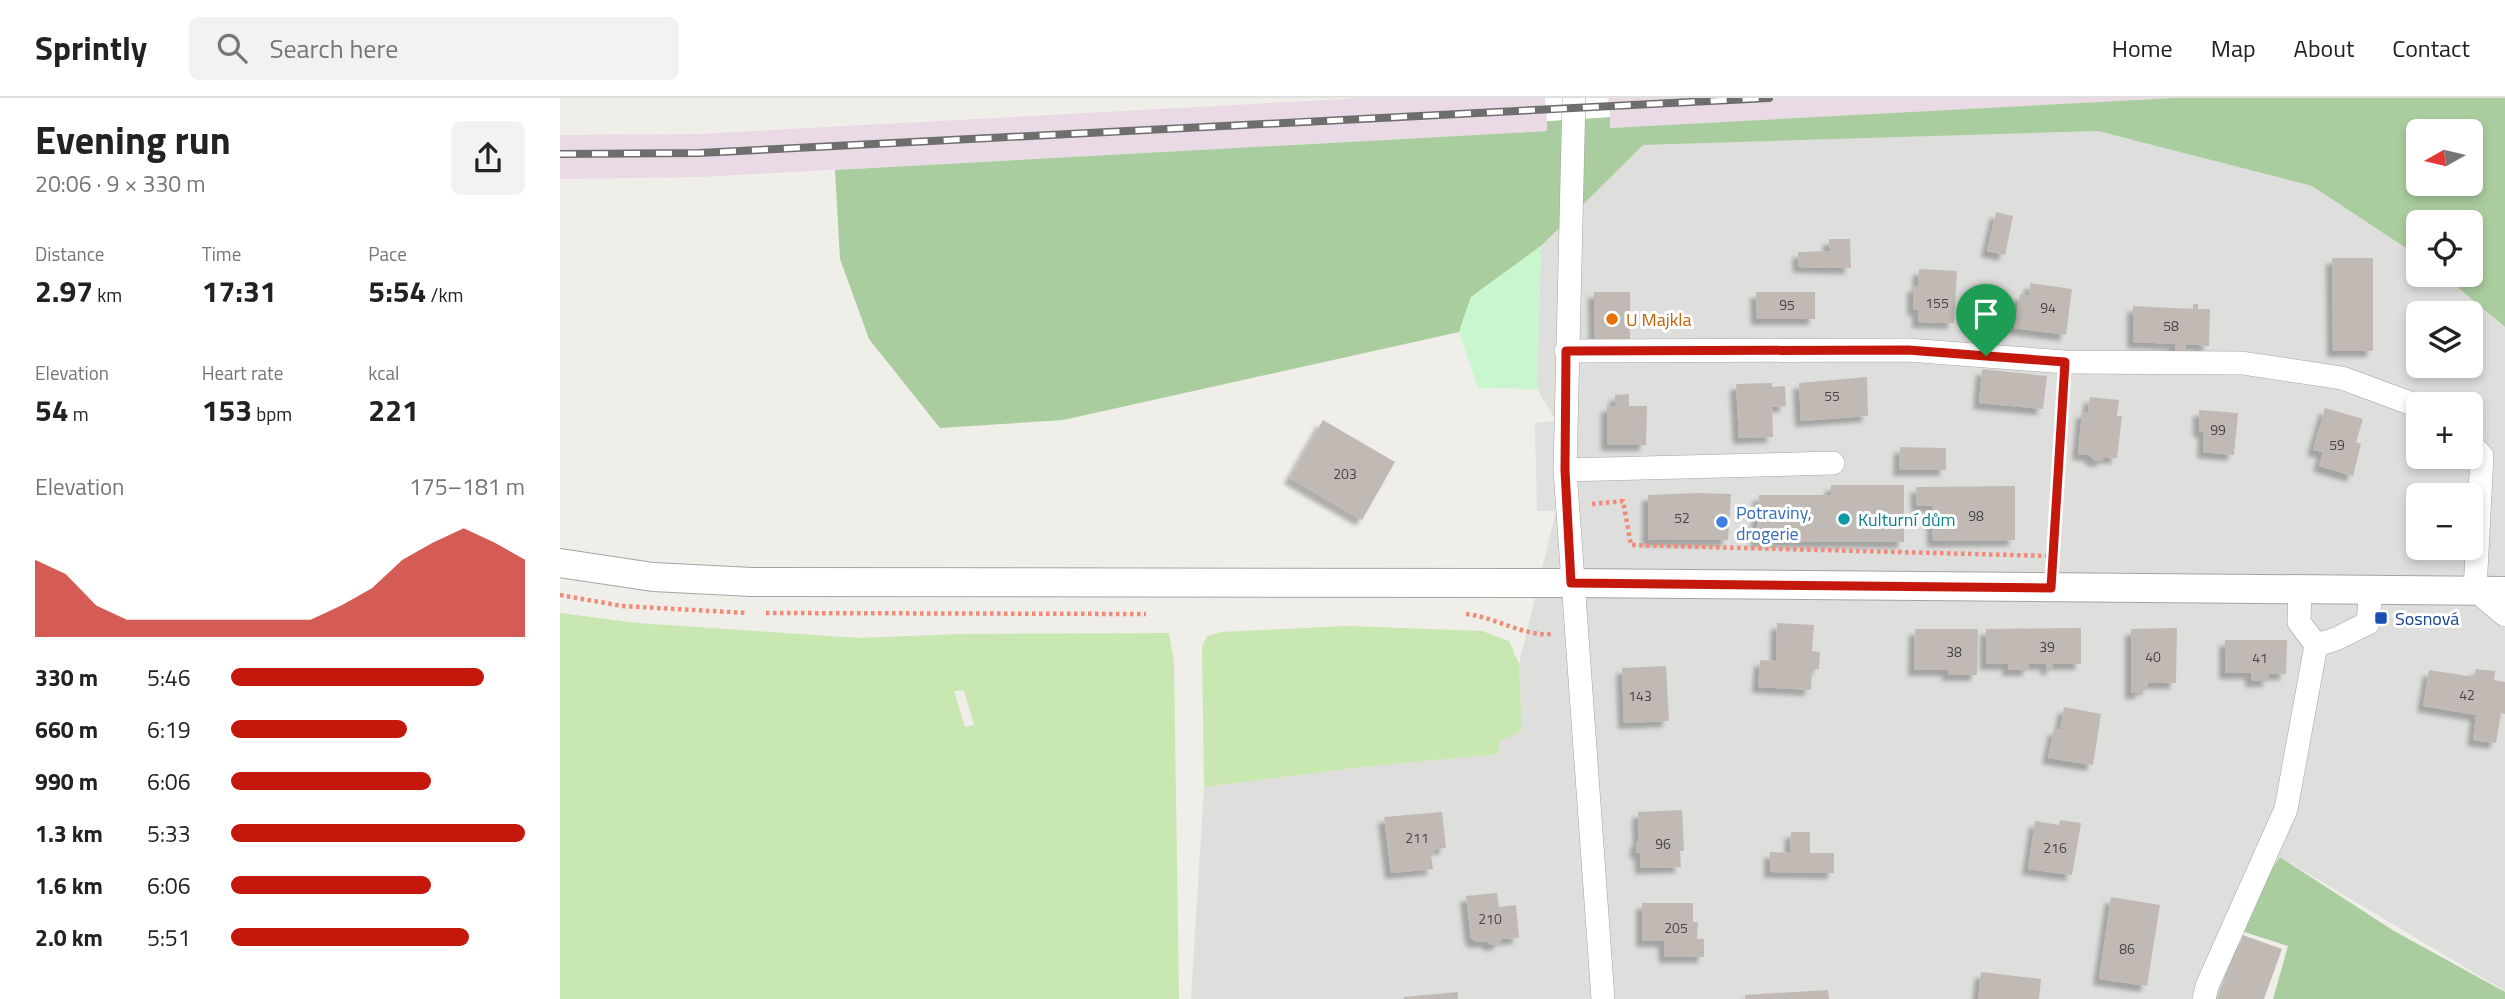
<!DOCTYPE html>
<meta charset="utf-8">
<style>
:root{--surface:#fff;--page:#f2f2f2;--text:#222;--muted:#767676;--line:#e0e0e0;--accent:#c4180d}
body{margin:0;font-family:"Titillium Web",sans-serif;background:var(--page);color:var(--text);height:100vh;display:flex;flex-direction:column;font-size:26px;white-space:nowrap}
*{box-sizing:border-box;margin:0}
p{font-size:23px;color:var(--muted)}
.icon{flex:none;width:38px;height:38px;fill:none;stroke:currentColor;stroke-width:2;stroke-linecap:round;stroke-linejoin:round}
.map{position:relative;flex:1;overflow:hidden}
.sheet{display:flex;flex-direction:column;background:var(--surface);width:560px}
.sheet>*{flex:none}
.needle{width:46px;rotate:262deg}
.fabs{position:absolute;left:1846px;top:21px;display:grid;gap:14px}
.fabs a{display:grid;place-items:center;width:77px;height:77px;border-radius:10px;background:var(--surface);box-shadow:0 4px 10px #0003;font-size:35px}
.pin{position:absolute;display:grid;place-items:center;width:60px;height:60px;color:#fff;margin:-72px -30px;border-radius:50% 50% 50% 0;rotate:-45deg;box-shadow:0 0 7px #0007}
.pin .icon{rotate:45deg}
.round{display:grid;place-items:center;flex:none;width:74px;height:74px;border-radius:10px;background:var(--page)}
.summary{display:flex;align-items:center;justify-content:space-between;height:119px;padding:0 35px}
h1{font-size:38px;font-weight:700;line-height:52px}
.figures{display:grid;grid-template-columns:repeat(3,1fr);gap:10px;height:119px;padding:7px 35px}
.figures div{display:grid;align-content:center}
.figures b{font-size:30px;font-weight:700}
.figures small{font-size:19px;font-weight:400}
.figures p{font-size:19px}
.chart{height:196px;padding:14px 35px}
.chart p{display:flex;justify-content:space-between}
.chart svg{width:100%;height:126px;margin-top:7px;fill:var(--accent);opacity:.7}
ul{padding:0 35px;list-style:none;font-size:23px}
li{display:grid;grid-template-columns:112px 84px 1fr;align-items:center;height:52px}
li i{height:18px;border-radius:9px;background:var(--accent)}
header{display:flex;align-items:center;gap:42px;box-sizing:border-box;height:98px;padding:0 35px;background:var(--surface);border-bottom:2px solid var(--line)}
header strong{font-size:33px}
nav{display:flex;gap:38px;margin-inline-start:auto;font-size:24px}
.search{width:490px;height:63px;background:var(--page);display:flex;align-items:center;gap:18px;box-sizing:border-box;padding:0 24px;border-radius:10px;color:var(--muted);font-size:26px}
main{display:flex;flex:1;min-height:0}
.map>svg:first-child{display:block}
</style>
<header>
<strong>Sprintly</strong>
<div class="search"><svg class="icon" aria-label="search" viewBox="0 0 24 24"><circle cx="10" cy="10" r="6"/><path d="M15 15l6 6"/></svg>Search here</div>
<nav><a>Home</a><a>Map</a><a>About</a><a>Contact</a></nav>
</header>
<main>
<section class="sheet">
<div class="summary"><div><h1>Evening run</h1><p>20:06 · 9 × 330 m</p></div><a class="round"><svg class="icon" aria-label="share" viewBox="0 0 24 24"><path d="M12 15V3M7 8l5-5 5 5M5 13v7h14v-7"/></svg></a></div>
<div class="figures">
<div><p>Distance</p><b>2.97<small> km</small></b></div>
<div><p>Time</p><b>17:31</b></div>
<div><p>Pace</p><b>5:54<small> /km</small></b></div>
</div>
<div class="figures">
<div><p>Elevation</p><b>54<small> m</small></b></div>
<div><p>Heart rate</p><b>153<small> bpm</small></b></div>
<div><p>kcal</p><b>221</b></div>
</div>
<div class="chart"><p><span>Elevation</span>175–181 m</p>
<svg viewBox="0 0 160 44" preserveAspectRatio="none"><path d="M0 44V17L10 22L20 33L30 38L40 38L50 38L60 38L70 38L80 38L90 38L100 33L110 27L120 17L130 11L140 6L150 11L160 17V44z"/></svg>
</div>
<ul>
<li><b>330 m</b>5:46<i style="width:86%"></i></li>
<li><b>660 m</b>6:19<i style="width:60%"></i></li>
<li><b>990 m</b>6:06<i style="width:68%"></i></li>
<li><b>1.3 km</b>5:33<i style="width:100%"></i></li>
<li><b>1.6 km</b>6:06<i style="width:68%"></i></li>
<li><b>2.0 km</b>5:51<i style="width:81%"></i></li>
</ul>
</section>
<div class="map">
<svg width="1945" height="901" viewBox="0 0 1945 901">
<defs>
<filter id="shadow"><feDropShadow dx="-6" dy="6" stdDeviation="2" flood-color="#0004"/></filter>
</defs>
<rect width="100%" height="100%" fill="#f0eee8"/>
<!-- residential -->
<path fill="#dededd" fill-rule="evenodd" d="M1538,33L1752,88L1858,158V177H1883L1945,229V893L1720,759L1672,830L1641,870L1633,901H631L644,689L803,669L939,656L940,643L962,633L959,566L996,413V323L977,291L981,148L1082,47ZM1858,215H1911V268H1858ZM1858,306H1911V359H1858ZM1858,397H1911V450H1858Z"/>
<!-- industrial -->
<path fill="#e9dae5" d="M803,0H1614L1050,30V19L987,24L988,33L140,79L0,81V37L138,36Z"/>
<!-- grass -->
<path fill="#c8e7b1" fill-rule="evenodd" d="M0,515L77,525L299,540L400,536L609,535L614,564L619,901H0ZM404,592L414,627L405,629L394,593Z
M787,528L922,533L949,543L959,566L962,633L940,643L939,656L803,669L644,689L642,549L647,538L661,534Z"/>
<!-- forest -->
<path fill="#aacd9f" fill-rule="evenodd" d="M1614,0H1945V229L1883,177H1911V124H1858V158L1752,88L1538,33L1083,47L981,148L911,199L899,234L503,322L380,330L309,241L280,161L275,72L987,33V23L1050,19V30ZM1858,33H1911V86H1858Z
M1720,759L1834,833L1945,894V901H1713L1728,848L1672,830Z"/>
<!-- park -->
<path fill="#c8f7cf" d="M981,148L977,291L918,290L899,234L911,199Z"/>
<!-- parking -->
<path fill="#e0e0e0" d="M996,323V413H977L975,325Z"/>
<!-- pier -->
<path fill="#fff" d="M985,0H1048L1050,19L987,23Z"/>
<!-- building -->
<path fill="#c1bab4" filter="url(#shadow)" d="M1436,114L1453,118L1445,157L1427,153Z
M1269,141H1290L1291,170L1239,169L1238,154L1269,153Z
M1772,160H1813V253H1773Z
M1359,171L1397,173L1394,225L1358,224V212L1353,211V188L1358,189Z
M1470,185L1512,191L1506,237L1454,230L1460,196L1469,198Z
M1034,194H1070V248L1035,249Z
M1196,194H1255V221H1197Z
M1633,206H1638V211H1650L1649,248L1625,246L1626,254L1616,253L1615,246L1573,244V208L1633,211Z
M1422,271L1487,278L1483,311L1419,305Z
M1307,279L1308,318L1241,323L1239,285Z
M1212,285V289L1225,288L1226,308L1212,309L1213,339L1179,340L1176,286Z
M1069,296V308H1087L1086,347H1047V308H1055V297Z
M1530,299L1559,302L1557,318H1562L1557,360L1545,359L1540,363L1534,362L1529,357L1518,356L1522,314H1528Z
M1765,310L1803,321L1796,344L1801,346L1793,378L1759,368L1763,354L1753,352Z
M1639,312L1678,315L1674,357L1643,354L1644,334L1639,333Z
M763,322L835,364L802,422L730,380Z
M1340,349L1386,350V372H1339Z
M1271,387H1344V444L1196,443L1199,397H1271Z
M1455,388V442L1373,443L1372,408H1357L1356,389Z
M1137,395L1171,396L1168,442H1088V397Z
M1217,525L1254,527L1252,553L1260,554L1259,571H1252L1251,592L1198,589L1200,562L1216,563Z
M1521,530V566H1492L1493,571H1487L1486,566H1468L1469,572H1448V566H1426V531Z
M1617,530L1616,585H1588V591H1581V595H1571V531Z
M1355,531H1418L1417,577H1388V572H1354Z
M1665,542H1727L1726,576H1708L1709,583H1691V575H1665Z
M1106,568L1109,623L1064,625L1062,570Z
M1916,571L1935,573L1934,582L1945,584V616L1941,615L1936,645L1913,642L1916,617L1863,608L1869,572L1914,579Z
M1504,609L1541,616L1533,667L1488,660L1494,631L1500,632Z
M1122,712L1124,753H1120L1121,769L1081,770L1080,755H1076V744L1079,743L1078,714Z
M882,714L886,750L876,751L871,757L873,771L831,775L824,719Z
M1500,722L1521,725L1512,777L1468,771L1475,723L1499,727Z
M1231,734H1250V755H1274V775L1210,774V754L1230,755Z
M937,795L939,809L956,807L959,840L942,841L938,846L931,847L926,843L916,844L911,840L906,798Z
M1551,799L1600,807L1587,888L1539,881Z
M1082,805H1133V824H1138L1137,841H1144V859H1105L1104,843H1082Z
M1683,837L1722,851L1704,901H1660Z
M1421,874L1481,881L1479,901H1418Z
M1268,892L1269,901H1185V897Z
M898,894V901H844V899Z"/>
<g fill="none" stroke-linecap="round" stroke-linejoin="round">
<defs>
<path id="minor" d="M1014,0L1005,372L1043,901
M1006,253L1348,252L1505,264L1682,265L1782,280L1858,308
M1911,346L1922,358L1915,492L1945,517
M1005,372L1273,365
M1740,492L1739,524L1756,547L1776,541L1808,525L1811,492
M1644,901L1647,888L1726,711L1756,547"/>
<path id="tertiary" d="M0,465L93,479L192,484L1011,485L1945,493"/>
</defs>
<!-- minor casing -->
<use href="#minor" stroke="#a4a4a4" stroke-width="24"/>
<!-- tertiary casing -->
<use href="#tertiary" stroke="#a4a4a4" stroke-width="30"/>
<!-- path -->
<path stroke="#f18b77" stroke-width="4.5" stroke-dasharray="3.5 3.5" stroke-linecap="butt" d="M1032,406L1063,403L1071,447L1490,458
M1493,462L1503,289
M0,497L62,508L187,515
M206,515L586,516
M906,516C935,519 965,539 992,536"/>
<!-- minor -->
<use href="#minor" stroke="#fff" stroke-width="23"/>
<!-- tertiary -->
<use href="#tertiary" stroke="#fff" stroke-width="28"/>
<defs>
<path id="rail" d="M0,56L139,55L1209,0"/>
</defs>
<!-- rail casing -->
<use href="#rail" stroke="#6e6e6e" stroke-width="8"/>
<!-- rail -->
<use href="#rail" stroke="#fff" stroke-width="5" stroke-dasharray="16" stroke-linecap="butt"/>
</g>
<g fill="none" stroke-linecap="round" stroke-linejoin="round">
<defs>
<path id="route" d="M1348,252L1505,264L1491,490L1011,485L1005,372L1006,253Z"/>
</defs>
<!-- route casing -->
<use href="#route" stroke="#fff" stroke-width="14"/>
<!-- route -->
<use href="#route" stroke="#c4180d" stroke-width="9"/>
</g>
<!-- markers -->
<circle fill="#e8710a" stroke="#fff" stroke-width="2.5" cx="1052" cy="221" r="7"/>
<circle fill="#0f9aa8" stroke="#fff" stroke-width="2.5" cx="1284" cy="421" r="7"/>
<circle fill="#3f7fe0" stroke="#fff" stroke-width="2.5" cx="1162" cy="424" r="7"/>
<rect fill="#1a4fb4" stroke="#fff" stroke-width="2.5" x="1814" y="513" width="14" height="14" rx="3.5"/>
<g text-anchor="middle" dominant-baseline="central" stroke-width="6" stroke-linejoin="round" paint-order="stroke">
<!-- number labels -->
<g font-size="14" fill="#484645">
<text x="1377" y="204">155</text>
<text x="1227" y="206">95</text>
<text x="1488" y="209">94</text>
<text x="1611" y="227">58</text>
<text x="1272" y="297">55</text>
<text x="1658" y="331">99</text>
<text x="1777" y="346">59</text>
<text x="785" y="375">203</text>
<text x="1416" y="417">98</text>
<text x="1122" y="419">52</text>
<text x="1487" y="548">39</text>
<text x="1394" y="553">38</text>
<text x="1593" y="558">40</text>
<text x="1700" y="559">41</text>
<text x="1907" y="596">42</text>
<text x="1080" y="597">143</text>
<text x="857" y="739">211</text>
<text x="1103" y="745">96</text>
<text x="1495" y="749">216</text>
<text x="930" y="820">210</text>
<text x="1116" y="829">205</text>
<text x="1567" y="850">86</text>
</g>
<!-- food labels -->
<g font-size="18" fill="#c56008" stroke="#fff" text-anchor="start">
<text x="1066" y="221">U Majkla</text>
</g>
<!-- shop labels -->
<g font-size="18" fill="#366cbe" stroke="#fff" text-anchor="start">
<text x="1176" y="414">Potraviny,<tspan x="1176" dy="21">drogerie</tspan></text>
</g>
<!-- culture labels -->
<g font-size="18" fill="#0d838f" stroke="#fff" text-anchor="start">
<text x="1298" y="421">Kulturní dům</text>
</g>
<!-- transit labels -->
<g font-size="18" fill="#164399" stroke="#fff" text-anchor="start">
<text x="1835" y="520">Sosnová</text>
</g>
</g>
</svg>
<div class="fabs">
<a><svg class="needle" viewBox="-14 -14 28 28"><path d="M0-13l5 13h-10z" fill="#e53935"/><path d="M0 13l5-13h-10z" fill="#767676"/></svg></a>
<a><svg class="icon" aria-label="locate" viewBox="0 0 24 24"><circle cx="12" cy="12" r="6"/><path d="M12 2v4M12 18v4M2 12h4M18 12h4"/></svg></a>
<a><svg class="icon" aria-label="layers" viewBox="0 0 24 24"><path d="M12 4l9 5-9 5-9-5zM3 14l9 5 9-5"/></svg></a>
<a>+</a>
<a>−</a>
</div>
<div class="pin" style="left:1426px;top:258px;background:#1e9e55"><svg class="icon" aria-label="arrive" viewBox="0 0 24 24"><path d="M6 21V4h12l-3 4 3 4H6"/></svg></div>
</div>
</main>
